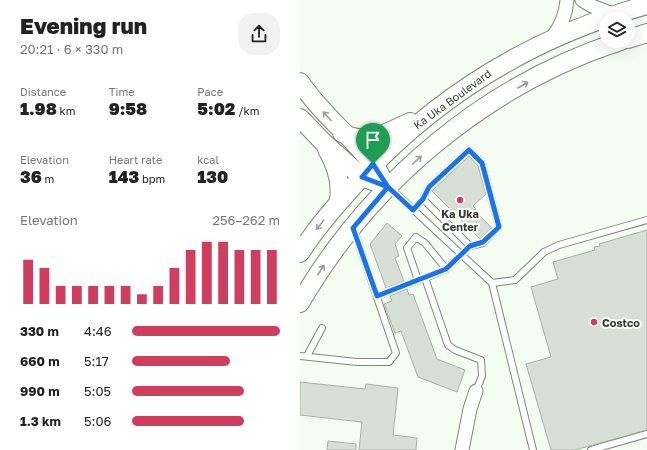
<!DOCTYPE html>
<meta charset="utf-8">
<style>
:root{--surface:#fff;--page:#f2f2f2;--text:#222;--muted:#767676;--accent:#ce3e5f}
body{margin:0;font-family:"Golos Text",sans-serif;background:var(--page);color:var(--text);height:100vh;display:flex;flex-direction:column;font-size:15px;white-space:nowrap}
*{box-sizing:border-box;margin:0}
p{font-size:13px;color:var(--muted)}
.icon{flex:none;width:22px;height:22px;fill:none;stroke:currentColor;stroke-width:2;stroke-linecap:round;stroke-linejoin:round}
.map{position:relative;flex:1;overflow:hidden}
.side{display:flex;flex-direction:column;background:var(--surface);width:300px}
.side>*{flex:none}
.buttons{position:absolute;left:299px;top:12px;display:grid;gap:8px}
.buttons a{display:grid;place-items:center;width:36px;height:36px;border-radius:50%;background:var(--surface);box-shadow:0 4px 16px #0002;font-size:20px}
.pin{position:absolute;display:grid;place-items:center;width:34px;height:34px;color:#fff;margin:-41px -17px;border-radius:50% 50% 50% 0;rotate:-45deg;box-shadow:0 0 4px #0007}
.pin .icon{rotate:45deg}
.round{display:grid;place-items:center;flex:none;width:42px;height:42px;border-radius:16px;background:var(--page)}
.summary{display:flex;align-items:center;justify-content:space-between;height:68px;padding:0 20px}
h1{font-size:22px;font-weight:800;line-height:30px}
.stats{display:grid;grid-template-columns:repeat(3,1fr);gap:6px;height:68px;padding:4px 20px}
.stats div{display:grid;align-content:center}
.stats b{font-size:17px;font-weight:800}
.stats small{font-size:11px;font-weight:400}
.stats p{font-size:11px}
.chart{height:112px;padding:8px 20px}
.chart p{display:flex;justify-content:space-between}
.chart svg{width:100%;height:72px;margin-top:4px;stroke:var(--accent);stroke-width:6}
ul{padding:0 20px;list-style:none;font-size:13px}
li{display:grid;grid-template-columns:64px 48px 1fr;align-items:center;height:30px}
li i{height:10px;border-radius:5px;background:var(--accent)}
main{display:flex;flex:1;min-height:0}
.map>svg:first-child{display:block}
</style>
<main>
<section class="side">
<div class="summary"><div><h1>Evening run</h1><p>20:21 · 6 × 330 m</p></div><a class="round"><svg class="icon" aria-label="share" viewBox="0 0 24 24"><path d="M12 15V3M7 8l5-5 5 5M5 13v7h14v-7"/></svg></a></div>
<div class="stats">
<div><p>Distance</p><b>1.98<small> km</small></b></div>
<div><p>Time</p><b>9:58</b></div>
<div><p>Pace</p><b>5:02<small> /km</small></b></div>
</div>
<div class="stats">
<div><p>Elevation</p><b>36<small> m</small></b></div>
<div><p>Heart rate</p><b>143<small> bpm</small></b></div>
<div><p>kcal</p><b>130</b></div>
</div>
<div class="chart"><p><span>Elevation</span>256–262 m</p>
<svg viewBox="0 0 160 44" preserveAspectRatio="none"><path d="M5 44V17M15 44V22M25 44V33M35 44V33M45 44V33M55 44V33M65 44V33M75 44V38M85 44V33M95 44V22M105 44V11M115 44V6M125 44V6M135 44V11M145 44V11M155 44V11"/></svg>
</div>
<ul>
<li><b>330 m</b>4:46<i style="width:100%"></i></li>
<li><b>660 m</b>5:17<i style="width:66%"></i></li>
<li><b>990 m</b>5:05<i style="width:76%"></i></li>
<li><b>1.3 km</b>5:06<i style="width:76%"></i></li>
</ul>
</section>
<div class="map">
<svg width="347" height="450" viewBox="0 0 347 450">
<rect width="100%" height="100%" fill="#f5fdf2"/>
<!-- building -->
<path fill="#d8e0d5" stroke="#a9b1a6" d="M169,156L178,166L186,194L173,206L176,209L174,210L192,228L180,239L132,191Z
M87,223L102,236L95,244L99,256L95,258L104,281L86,288L70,244Z
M347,230V430L275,450H251L226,364L251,357L231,287L258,279L253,262L295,250L294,247L300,246L299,244Z
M107,289L109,295L113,294L137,359L165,370L157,392L118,377L101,331L95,333L84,304L92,301L90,296Z
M0,382L65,389L66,384L98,388L93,435L117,438L116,450H59L62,422L0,415Z
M28,441L56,444V450H27Z"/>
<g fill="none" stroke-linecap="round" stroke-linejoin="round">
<defs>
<path id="lane" d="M90,188L192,283L215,280L244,252L259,245L347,220
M123,199L129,187L169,150L182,163L199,227L183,243L170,246
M113,210L123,199L170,246L146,269L125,278L148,345L155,350L181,360L182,376L176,391
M118,280L107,248L116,237L125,243L146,269
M192,283L233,450
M77,296L121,279
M0,356L57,362H89L96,353L54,230
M7,356L22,328
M291,450L347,434"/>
<path id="street" d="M282,0L292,6L313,14
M252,38C261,26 266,15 267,0
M162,450L170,409L176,391"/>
<path id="secondary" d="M328,39L347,33
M0,82C23,117 58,141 80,174
M0,118L24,143L62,177L73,181
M42,133C68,146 86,133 110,122
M27,149C36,165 42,182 39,200
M0,253C18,225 39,202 61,178C140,93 235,36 347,5
M0,303C71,181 187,84 321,41"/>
</defs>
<!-- lane casing -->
<use href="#lane" stroke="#7f867d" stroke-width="8"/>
<!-- street casing -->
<use href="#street" stroke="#7f867d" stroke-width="15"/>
<!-- secondary casing -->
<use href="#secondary" stroke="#7f867d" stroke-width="20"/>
<!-- lane -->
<use href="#lane" stroke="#fff" stroke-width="6"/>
<!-- street -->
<use href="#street" stroke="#fff" stroke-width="13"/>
<!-- secondary -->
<use href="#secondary" stroke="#fff" stroke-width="18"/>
</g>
<!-- one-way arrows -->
<defs><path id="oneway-shaft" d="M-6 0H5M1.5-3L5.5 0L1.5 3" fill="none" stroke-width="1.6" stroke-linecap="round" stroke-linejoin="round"/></defs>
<g stroke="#9c9d9b">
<use href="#oneway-shaft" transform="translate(223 85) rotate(-30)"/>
<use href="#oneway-shaft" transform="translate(27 116) rotate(-132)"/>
<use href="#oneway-shaft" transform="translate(117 160) rotate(-42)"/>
<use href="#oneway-shaft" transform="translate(20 225) rotate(129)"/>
<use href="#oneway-shaft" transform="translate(21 270) rotate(-57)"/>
</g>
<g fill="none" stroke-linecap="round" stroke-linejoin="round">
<defs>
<path id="route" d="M73,164L88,187L53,228L77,296L146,269L170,246L183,242L199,227L182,163L169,150L129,187L123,199L113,210L88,187L62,177L73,164"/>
</defs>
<!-- route casing -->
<use href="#route" stroke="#fff" stroke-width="8"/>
<!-- route -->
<use href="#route" stroke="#1a73e8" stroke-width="5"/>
</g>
<!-- markers -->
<g fill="#ce3e5f" stroke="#fff" stroke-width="1.5">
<circle cx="160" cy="200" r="4"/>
<circle cx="294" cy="322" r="4"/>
</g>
<g text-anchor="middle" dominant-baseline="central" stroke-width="4" stroke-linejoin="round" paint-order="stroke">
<!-- street labels -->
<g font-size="11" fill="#383b37" stroke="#fff">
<text transform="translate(152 99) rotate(-36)">Ka Uka Boulevard</text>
</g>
<!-- poi labels -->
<g font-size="11" font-weight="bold" fill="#383b37" stroke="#fff">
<text x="160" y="213">Ka Uka<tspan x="160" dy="13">Center</tspan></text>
<text x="302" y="322" text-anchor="start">Costco</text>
</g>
</g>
</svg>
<div class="buttons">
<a><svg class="icon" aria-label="layers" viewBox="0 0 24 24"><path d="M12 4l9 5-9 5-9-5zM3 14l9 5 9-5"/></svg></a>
</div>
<div class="pin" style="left:73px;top:164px;background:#1e9e55"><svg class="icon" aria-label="arrive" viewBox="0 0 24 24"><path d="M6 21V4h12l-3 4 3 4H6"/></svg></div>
</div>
</main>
